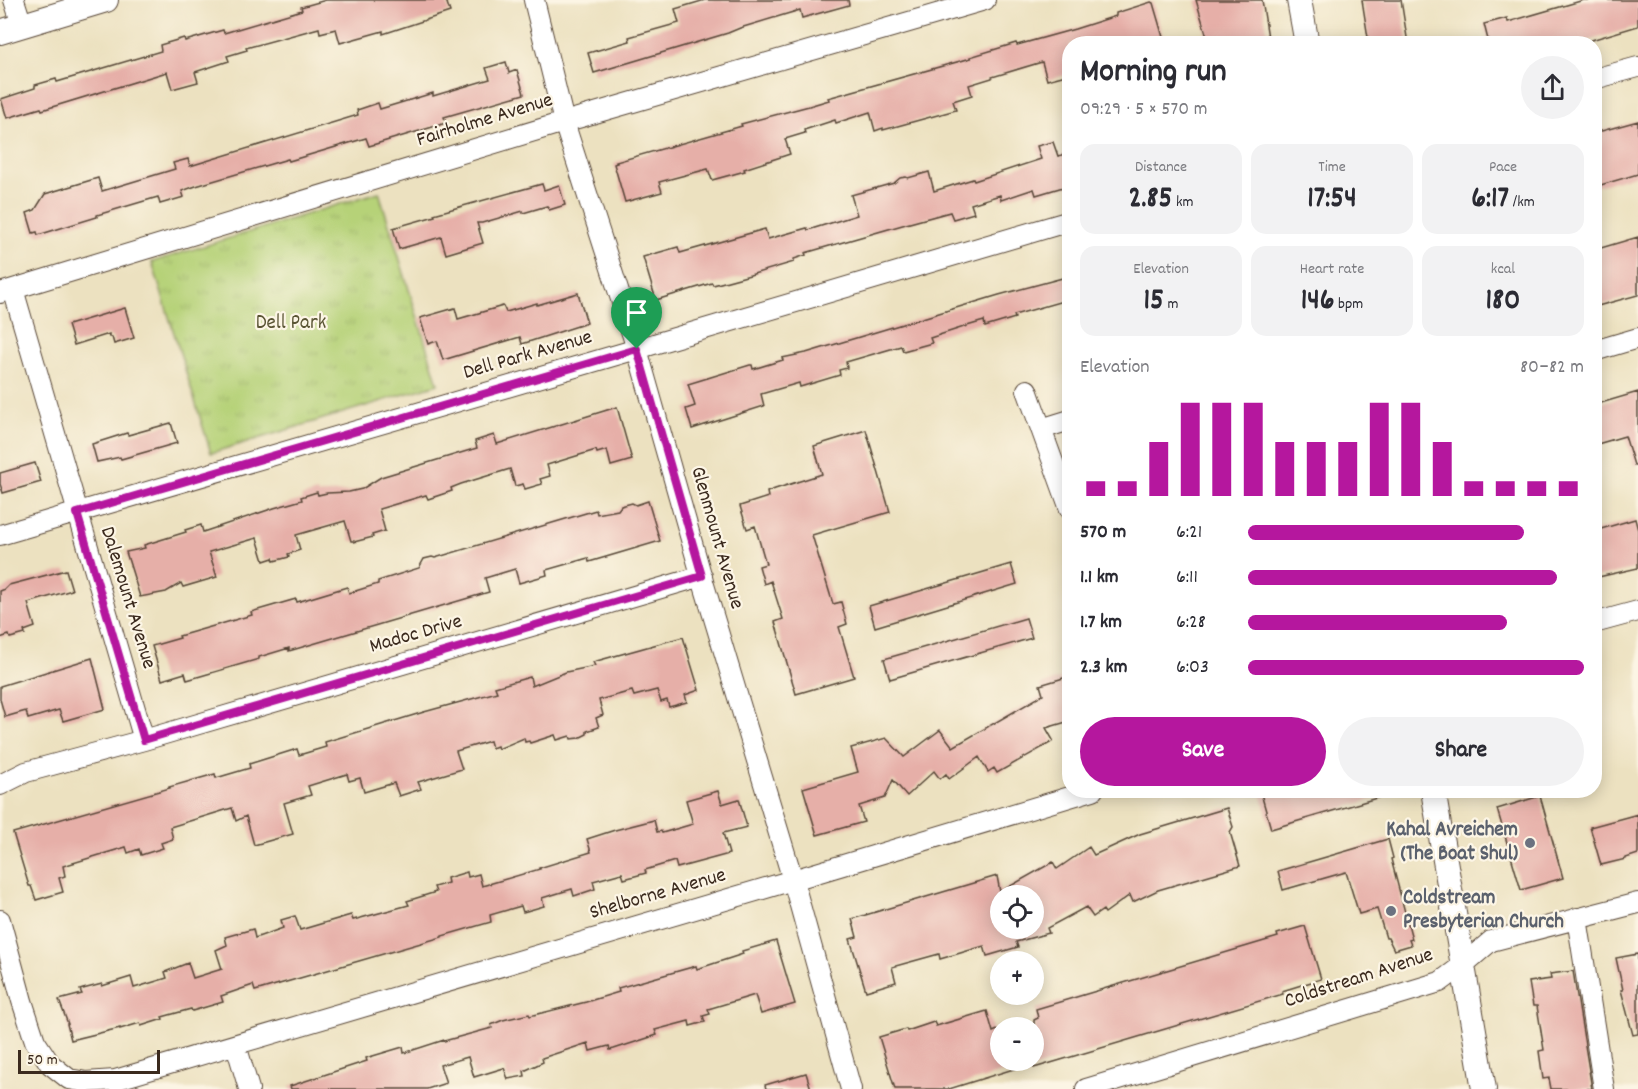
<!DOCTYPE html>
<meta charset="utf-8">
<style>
:root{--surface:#fff;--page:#f2f2f3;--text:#2b2b33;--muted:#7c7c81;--accent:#b5179e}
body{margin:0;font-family:Dekko,sans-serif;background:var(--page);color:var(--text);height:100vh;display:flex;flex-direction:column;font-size:22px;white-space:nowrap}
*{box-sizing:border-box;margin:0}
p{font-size:20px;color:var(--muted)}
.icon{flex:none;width:33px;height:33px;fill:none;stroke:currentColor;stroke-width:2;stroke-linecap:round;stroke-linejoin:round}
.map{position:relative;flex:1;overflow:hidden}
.side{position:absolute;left:1062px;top:36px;width:540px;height:762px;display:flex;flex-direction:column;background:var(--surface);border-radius:24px;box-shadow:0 3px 15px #0003}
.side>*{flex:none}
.tools{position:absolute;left:990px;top:885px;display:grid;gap:12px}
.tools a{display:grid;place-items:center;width:54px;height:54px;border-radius:50%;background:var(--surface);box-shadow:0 3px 15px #0003;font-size:30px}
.scale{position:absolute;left:18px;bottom:15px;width:142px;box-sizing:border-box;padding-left:6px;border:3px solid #3b2a1e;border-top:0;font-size:16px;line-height:21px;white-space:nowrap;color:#3b2a1e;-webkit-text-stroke:4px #fcf5e5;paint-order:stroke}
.pin{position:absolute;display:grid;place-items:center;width:51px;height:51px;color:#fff;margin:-62px -26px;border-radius:50% 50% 50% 0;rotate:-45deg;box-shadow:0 0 6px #0007}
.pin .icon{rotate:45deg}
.round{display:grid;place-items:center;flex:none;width:63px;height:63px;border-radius:32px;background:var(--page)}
.headline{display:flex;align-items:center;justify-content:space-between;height:102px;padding:0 18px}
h1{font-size:33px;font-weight:700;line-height:45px}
.metrics{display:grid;grid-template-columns:repeat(3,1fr);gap:9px;height:102px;padding:6px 18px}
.metrics div{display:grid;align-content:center;border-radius:15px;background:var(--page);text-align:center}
.metrics b{font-size:30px;font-weight:700}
.metrics small{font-size:16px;font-weight:400}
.metrics p{font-size:16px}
.chart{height:168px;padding:12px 18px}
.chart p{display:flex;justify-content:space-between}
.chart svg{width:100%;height:108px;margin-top:6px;stroke:var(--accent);stroke-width:6}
.cta{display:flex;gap:12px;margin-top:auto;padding:12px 18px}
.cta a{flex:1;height:69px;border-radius:36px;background:var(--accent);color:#fff;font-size:24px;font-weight:700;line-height:69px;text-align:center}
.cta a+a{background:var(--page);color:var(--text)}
ul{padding:0 18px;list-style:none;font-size:20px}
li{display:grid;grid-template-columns:96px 72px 1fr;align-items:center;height:45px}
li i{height:15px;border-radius:8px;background:var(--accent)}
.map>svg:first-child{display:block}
</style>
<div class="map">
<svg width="1638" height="1089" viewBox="0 0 1638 1089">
<defs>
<pattern id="park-tufts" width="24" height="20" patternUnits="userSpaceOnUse" patternTransform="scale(1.5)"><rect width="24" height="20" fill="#b6d278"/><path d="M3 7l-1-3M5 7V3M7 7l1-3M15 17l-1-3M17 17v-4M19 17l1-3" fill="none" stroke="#9db467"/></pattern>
</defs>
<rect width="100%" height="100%" fill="#fcf5e5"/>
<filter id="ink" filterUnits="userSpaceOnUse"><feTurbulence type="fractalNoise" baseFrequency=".0167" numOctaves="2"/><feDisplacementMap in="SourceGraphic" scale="12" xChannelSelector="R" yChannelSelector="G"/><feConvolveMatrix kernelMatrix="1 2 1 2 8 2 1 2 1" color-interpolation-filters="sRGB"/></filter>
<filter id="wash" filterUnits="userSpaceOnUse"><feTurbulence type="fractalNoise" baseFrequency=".008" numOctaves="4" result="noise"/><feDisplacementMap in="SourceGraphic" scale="24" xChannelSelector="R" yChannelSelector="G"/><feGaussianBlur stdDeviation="1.35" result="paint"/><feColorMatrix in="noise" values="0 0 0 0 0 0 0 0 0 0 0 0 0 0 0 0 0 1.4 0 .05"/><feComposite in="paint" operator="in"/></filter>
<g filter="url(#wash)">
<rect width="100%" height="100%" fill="#ece1c0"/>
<!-- park -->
<path fill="url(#park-tufts)" stroke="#787e4b" stroke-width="1.5" d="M379,192L438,384L211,453L152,262Z"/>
<g id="blocks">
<!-- building -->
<path fill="#e6afa8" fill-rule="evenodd" d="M326,0H446L450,12L383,34V31L340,43L336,29L320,33L319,28L246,48L247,50L227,56L229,61L195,72L198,82L172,89L167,72L42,110L41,108L7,118L1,99L35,88V85L56,79L57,82L161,51L160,45L184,38L185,41L223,30L224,33L302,10L301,7Z
M705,0H848L849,5L802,18L800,10L740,28L728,33L594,73L588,53L630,41L629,37L679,23L675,9Z
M1196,0H1262L1269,44H1209Z
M1362,0H1401L1408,44H1369Z
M1584,0H1638V26L1578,44H1489L1484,24L1507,18L1508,22Z
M1151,2L1153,3L1165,44H1070V74L1047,80L1042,62L992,77V78L969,85L972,95L953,101L956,110L883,130V128L875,131L870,112L836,123L835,120L804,130L805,133L785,139L790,154L744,169L745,171L712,180L708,169L659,182L662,192L625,202L614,164L617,163L616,162L742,126L741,124L809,106L829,100L828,98L971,58L970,57L1016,43L1017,45L1075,29L1116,16V13Z
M506,62L509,73L517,70L524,94L444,117L446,123L369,146L366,138L289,161L288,159L196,186L182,191L184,197L160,204L158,197L97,215V217L38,235L37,232L33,233L27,213L35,210L45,194L98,178L102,191L175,169L173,163L188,159L190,166L358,115L357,110L378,103L380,109L433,93V96L490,79L486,68Z
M1638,121V174L1594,187V133Z
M1053,142L1058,156L1070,153V185L1036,195L1034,189L1001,200L1000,195L971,204L974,213L953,219L950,212L906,224L805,253L806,255L794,259V262L750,275L713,285L712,283L656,300L643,257L678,247L680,253L765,229L768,239L807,228L808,230L857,215L851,195L894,183L900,178L906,177L908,178L929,172L934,191L973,179L974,181L1041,159L1037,146Z
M542,184L544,190L559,185L565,205L549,210L547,206L523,213V211L482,223H477L483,243L446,254L441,237L399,249L393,228L435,216L434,214Z
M1638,237V295L1594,307V250Z
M1070,276V299L1014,315L1015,318L985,327L984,321L967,326L930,338L932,343L903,351L901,346L846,362L847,368L839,370L840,375L800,387L799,383L761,394L764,406L692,429L686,409L695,406L688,384L750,365H752L753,369L783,360L782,358L806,353L999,295Z
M578,293L587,323L522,344L520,337L443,360L437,341L428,344L420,318L455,308L458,319L503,306L506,312L537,303V305Z
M125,308L134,338L114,344L112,337H109V334L74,345L68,325Z
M1638,392V465H1634L1625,436L1594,445V405Z
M617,407L632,460L611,466L607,450L597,453L596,450L547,465L550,476L540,479L542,484L525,489L523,484L515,486L510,469L461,484L451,488L452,491L428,499L426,495L379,509L385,531L372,535L373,537L354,542V541H351L345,521L296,535L300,550L288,554L289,557L274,561L273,558L264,561L257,538L209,552L217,577L183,587L181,583L166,592L140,597L126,552L145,548L144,545L186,532L185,530L201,525L203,532L274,508L302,500L301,497L317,492L318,495L327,493L349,492L362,489L381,477L477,448L475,441L494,435L497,444Z
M171,423L177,443L121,459L120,457L97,462L92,444L127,433L128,435Z
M866,430L890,512L812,535L833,604L841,602L847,624L839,627L854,677L796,694L775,622L783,619L771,581L764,584L759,566L766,564L755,526L747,529L740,506L768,497L767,492L775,489L822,474L814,446Z
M35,463L41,482L3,493L0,484V473Z
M648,501L660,541L589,562L588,558L546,570L547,575L519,583L515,569L485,578L489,592L289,651V648L259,657V659L187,680L185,673L162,680L152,646L180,638L179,636L252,615L251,612L296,599L297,602L347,587L349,593L378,584V581L419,568L424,559L432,557L435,558L596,510L597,514L618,510L621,506L632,503L636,505Z
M1635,519L1638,530V568L1594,578V531Z
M1011,564L1017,584L875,627L869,606Z
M66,570L72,590L28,603L35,627L24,631L25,634L10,638L9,635L0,638V591L5,589L9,585Z
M1026,618L1032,638L890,679L884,659Z
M683,637L699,690L685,695L687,702L669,707L667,700L661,702L657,690L634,696L632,691L599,700L603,715L596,718L599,727L587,731V734L579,738L571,739L570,736L557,740L555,735L530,743L529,741L525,742L524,738L498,749L497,746L492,748L490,741L456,751L462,769L418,782L421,789L399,796L394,783L364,792L360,778L349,781L347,774L308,786L311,795L284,803L293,834L254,845L246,816L236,821L232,808L170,827L173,839L161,843L163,848L141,855L139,849L128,853L126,847L63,866L65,876L59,878L63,892L36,900L31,886H29L13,833L170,788L169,787L215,774L216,778L250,768L249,764L297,749L299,755L326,747L325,742L424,712L497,692L495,687L530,677L532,686L566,672L595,666L593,662Z
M92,658L105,709L63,721L59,710L28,719L26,711L5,717L0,699V686Z
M1070,676V721L1046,728L1053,740L1052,742L997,773L994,768L988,772L979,757L949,779L946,774L940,779L934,771L907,796L893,780L885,798L859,806L864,822L817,835L803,788L858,772L851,748L886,738L904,757L940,730L953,747L1043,695L1040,685Z
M1260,790H1386L1387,795L1271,829Z
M718,791L722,804L739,799L747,827L723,833L729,854L677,868L675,861L645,870L646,873L624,879L622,873L593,881L595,889L574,896L572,889L542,898L544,906L523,912L521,906L490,915L491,922L442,936V937L255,991L253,985L221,996L223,1002L192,1011L191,1009L162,1017L163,1019L141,1026L140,1023L120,1029V1028L71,1040L67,1024H68L59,1000L82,994L80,990L83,989L102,984V986L131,977L134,988L167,978L165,972L188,963L193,978L222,969L216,950L227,945L225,937L253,929L255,938L283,928L281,920L295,916L300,930L351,915L353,920L409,905L407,901L436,892L434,887L448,883L447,878L467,872L468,877L479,874L482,886L540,869L539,868L591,852L587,839L615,830L654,820L657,832L661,831L662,833L693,824L686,800Z
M1540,796L1563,878L1521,890L1497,809Z
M1227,808L1233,827L1230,832L1240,866L1158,890L1133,902L1130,895L1105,913L1103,910L1093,917L1086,907L1047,928L1049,933L1016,942L1018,947L987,956L984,946L940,959L939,954L892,967L896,982L866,991L850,939L857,937L852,919L997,876L1000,892L1053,862L1057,869L1089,847L1094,855L1140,834ZM1000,896H1034V928H1000Z
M1638,814V854L1626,858V859L1601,865L1590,827Z
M1388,839L1393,858L1391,859L1412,939L1409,940L1411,945L1394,950L1388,938H1386L1377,909L1359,914L1346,872L1283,890L1278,871Z
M1305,926L1321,979L1282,991L1283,994L1034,1068V1020L1038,1018L1036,1009L1278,937L1277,934Z
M776,941L795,1004L761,1014L755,995L708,1009L710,1014L703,1016L705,1022L690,1026L689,1021L655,1030L657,1035L614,1049L610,1050L609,1046L590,1051L588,1043L542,1058L543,1062L524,1071L525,1076L508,1079L504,1068L474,1077L468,1057L440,1065L446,1083L427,1089H291L290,1086L367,1061L366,1058L403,1047L404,1053L444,1040V1041L492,1028L491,1025L503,1020L529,1014L530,1016L586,1002L619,992L618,988L696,966L697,969L743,954L742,951Z
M1638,954V1034L1633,1035L1621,990H1623L1616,958Z
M1573,971L1592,1089H1551L1549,1078L1543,1079L1539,1051L1544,1050L1537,1006H1533L1529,982L1551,979L1550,974Z
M987,1011L993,1032L1000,1029V1060H1029L1030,1064L949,1089H895L879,1037L906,1029L907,1031L934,1022L936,1026Z
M806,1073L811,1089H766L765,1085Z"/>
</g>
</g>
<g filter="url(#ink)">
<use href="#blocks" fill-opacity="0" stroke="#564536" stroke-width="1.5"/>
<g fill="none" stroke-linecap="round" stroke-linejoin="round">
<defs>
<path id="minor" d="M14,0L22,25
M534,0L564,122L637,349L704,585L793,880L851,1089
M1594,79L1638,67
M13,289L144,740
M0,293L564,122L985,0
M1594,351L1638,338
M1027,390L1070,509
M1041,429L1070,420
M0,535L637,349L1070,221
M1594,623L1638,611
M0,785L26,772L144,740L702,576
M1577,918L1604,1089
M0,920L22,1001L35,1041L50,1064L69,1079L86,1082L115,1080L793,880L1093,790
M236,1045L249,1089
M1086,1089L1440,982L1463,965L1491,941L1638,903"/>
<path id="major" d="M1299,0L1307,44
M0,32L106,0
M1433,790L1484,1089"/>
</defs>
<!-- minor casing -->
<use href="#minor" stroke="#564536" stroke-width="22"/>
<!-- major casing -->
<use href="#major" stroke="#564536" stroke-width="26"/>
<!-- minor -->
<use href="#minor" stroke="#fff" stroke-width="20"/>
<!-- major -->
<use href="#major" stroke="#fff" stroke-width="24"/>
</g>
</g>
<g fill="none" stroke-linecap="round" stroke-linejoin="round" filter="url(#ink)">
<defs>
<path id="route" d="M637,349L702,576L144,740L77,513Z"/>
</defs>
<!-- route casing -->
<use href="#route" stroke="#fff" stroke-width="12"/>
<!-- route -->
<use href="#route" stroke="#b5179e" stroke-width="8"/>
</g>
<!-- markers -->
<g fill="#6b7280" stroke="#fcf5e5" stroke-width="2">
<circle cx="1530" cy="843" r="6"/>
<circle cx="1391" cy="911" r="6"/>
</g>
<g text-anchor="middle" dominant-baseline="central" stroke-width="4.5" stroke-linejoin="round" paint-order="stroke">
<!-- street labels -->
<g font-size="21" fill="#3b2a1e" stroke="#fcf5e5">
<text transform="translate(485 121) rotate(-17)">Fairholme Avenue</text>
<text transform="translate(528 356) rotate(-16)">Dell Park Avenue</text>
<text transform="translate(716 538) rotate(74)">Glenmount Avenue</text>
<text transform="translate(127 598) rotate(73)">Dalemount Avenue</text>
<text transform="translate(416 635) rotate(-16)">Madoc Drive</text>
<text transform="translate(658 895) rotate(-16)">Shelborne Avenue</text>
<text transform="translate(1359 979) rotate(-18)">Coldstream Avenue</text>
</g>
<!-- park labels -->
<g font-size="21" fill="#5a5434" stroke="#fcf5e5">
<text x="291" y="324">Dell Park</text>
</g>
<!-- worship labels -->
<g font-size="21" font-weight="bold" fill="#5b616d" stroke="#fcf5e5" text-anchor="end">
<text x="1518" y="831">Kahal Avreichem<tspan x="1518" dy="24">(The Boat Shul)</tspan></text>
<text x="1403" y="899" text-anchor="start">Coldstream<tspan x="1403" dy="24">Presbyterian Church</tspan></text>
</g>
</g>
</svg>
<div class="tools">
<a><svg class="icon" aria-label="locate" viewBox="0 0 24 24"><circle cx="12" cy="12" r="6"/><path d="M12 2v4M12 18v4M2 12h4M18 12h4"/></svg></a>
<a>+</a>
<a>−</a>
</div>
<div class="scale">50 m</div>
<div class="pin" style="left:637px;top:349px;background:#1e9e55"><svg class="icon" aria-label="arrive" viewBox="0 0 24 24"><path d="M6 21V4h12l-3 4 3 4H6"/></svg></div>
<section class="side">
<div class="headline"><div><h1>Morning run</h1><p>09:29 · 5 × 570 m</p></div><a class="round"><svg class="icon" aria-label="share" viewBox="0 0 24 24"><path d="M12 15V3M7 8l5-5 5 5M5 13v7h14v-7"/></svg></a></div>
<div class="metrics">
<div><p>Distance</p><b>2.85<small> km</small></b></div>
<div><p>Time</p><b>17:54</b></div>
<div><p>Pace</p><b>6:17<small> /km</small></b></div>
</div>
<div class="metrics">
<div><p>Elevation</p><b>15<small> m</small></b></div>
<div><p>Heart rate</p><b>146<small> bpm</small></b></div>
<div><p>kcal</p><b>180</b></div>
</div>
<div class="chart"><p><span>Elevation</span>80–82 m</p>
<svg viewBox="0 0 160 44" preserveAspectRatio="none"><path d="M5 44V38M15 44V38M25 44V22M35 44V6M45 44V6M55 44V6M65 44V22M75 44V22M85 44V22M95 44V6M105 44V6M115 44V22M125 44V38M135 44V38M145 44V38M155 44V38"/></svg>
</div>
<ul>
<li><b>570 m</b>6:21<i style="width:82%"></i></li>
<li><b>1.1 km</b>6:11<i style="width:92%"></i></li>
<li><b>1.7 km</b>6:28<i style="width:77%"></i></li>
<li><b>2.3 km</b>6:03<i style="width:100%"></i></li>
</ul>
<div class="cta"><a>Save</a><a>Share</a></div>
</section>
</div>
